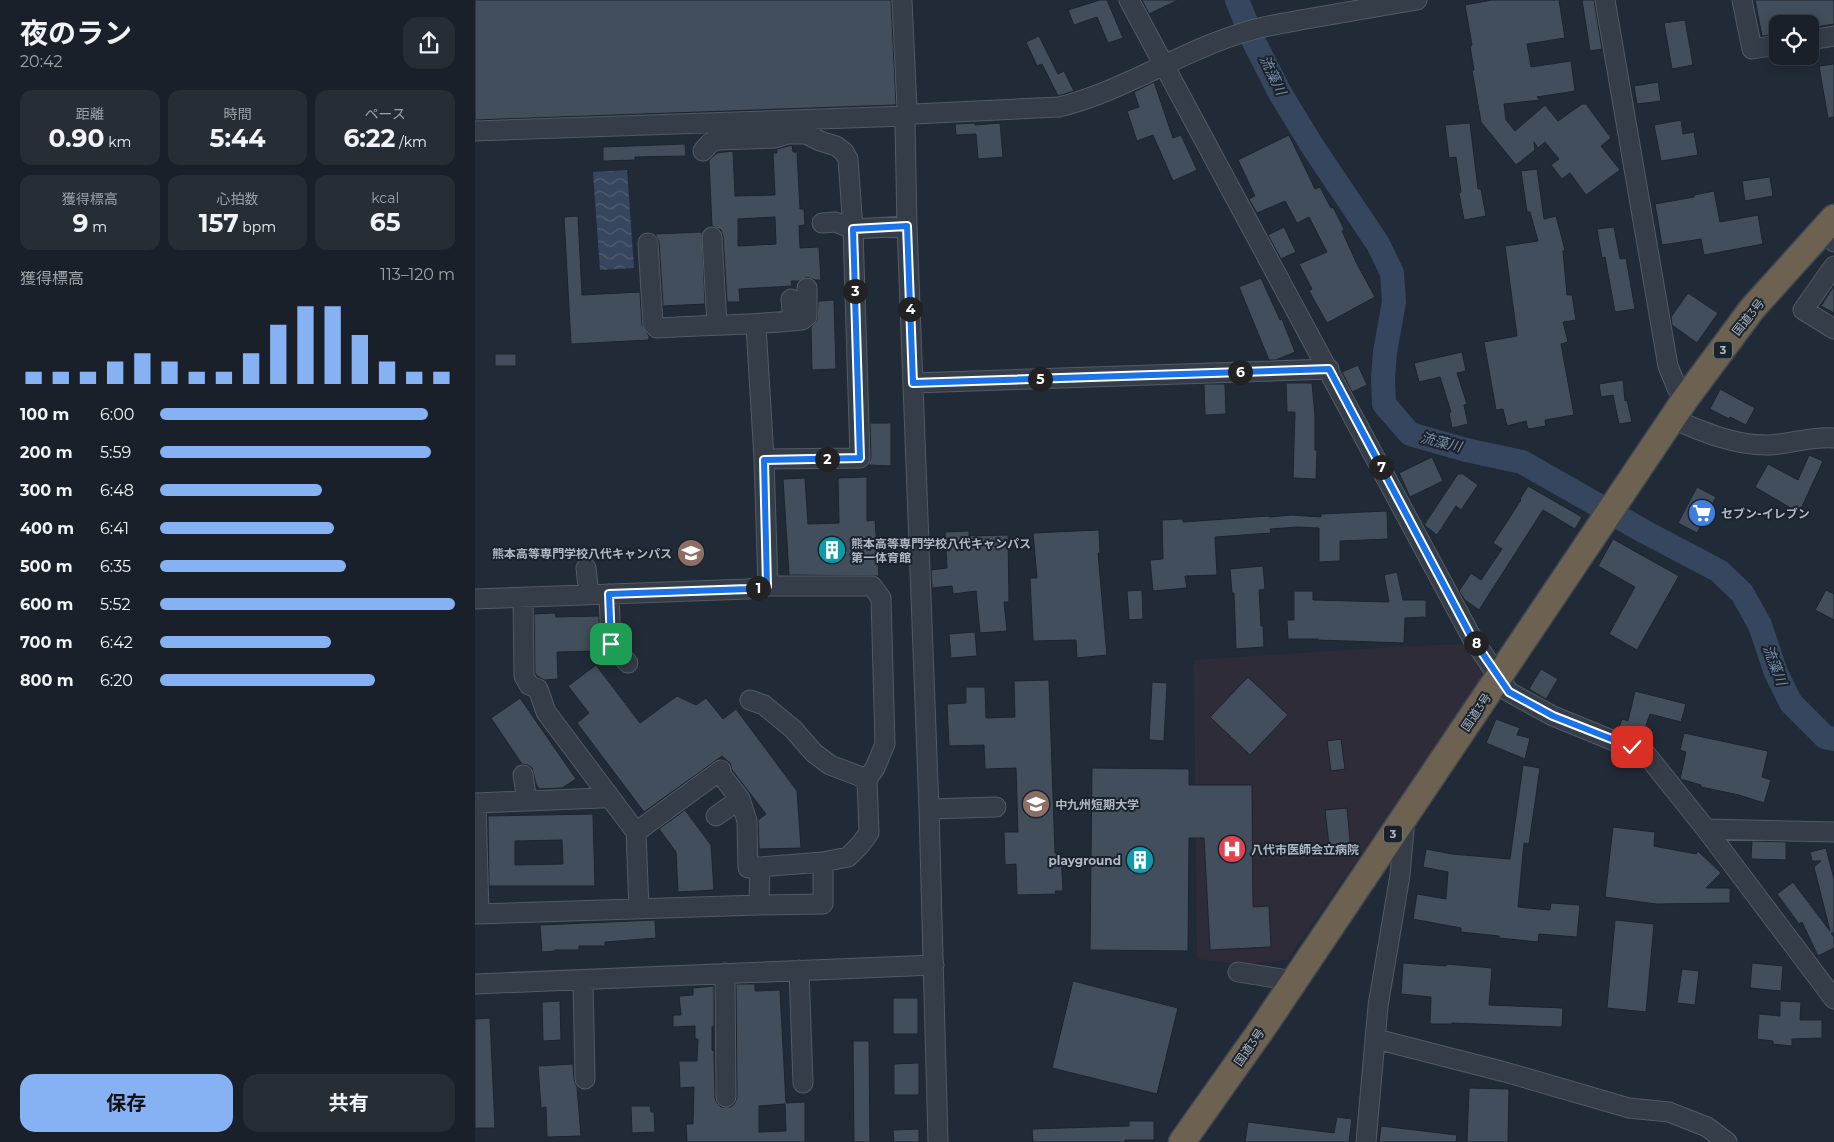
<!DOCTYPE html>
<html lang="ja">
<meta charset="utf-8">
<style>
:root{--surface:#192029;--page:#262d35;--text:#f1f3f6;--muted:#9fa3a8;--line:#373e46;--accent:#86b1f3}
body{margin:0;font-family:Montserrat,"Noto Sans JP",sans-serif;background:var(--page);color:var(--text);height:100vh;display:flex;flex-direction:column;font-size:19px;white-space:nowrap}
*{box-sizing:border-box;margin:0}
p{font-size:16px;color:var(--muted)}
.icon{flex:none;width:28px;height:28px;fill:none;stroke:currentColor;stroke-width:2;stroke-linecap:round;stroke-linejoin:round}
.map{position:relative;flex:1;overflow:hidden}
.side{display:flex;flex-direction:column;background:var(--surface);width:475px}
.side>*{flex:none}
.tools{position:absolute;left:1294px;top:15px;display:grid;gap:10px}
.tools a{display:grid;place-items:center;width:50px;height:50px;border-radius:10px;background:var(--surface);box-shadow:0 2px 12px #0003,0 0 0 1px var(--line);font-size:25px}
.pin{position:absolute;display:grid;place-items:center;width:42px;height:42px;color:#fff;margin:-21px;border-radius:10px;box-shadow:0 2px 8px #0006}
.km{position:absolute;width:25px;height:25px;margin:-12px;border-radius:50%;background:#222;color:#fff;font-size:14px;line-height:25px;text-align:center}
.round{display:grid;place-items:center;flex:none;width:52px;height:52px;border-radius:15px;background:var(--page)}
.overview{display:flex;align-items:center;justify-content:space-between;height:85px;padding:0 20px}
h1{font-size:28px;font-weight:700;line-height:38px}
.stats{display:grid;grid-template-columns:repeat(3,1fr);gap:8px;height:85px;padding:5px 20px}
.stats div{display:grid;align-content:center;border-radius:12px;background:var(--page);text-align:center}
.stats b{font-size:25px;font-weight:700}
.stats small{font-size:14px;font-weight:400}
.stats p{font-size:14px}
.chart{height:140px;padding:10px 20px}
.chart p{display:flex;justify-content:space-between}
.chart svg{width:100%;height:90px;margin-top:5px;stroke:var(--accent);stroke-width:6}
.action{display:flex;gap:10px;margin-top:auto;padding:10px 20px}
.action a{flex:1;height:58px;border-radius:15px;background:var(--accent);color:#111;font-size:20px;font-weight:700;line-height:58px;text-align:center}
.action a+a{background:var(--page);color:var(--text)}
ul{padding:0 20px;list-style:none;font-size:16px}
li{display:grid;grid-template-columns:80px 60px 1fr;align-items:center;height:38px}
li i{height:12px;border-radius:6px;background:var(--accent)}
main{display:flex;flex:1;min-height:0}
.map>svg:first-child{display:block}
</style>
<main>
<section class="side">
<div class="overview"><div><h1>夜のラン</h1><p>20:42</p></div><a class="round"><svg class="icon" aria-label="share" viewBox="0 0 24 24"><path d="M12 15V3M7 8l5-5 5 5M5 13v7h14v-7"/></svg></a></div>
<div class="stats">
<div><p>距離</p><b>0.90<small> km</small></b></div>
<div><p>時間</p><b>5:44</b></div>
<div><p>ペース</p><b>6:22<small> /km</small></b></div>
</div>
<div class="stats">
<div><p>獲得標高</p><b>9<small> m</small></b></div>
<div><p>心拍数</p><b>157<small> bpm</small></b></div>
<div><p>kcal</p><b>65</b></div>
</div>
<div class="chart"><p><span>獲得標高</span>113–120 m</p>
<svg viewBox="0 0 160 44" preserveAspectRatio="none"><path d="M5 44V38M15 44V38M25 44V38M35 44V33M45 44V29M55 44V33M65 44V38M75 44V38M85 44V29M95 44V15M105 44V6M115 44V6M125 44V20M135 44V33M145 44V38M155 44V38"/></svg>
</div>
<ul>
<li><b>100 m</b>6:00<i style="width:91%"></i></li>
<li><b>200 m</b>5:59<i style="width:92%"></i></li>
<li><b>300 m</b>6:48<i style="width:55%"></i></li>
<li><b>400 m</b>6:41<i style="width:59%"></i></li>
<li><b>500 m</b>6:35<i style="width:63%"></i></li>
<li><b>600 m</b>5:52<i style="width:100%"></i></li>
<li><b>700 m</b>6:42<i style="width:58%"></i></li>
<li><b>800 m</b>6:20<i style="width:73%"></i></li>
</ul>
<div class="action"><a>保存</a><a>共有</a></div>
</section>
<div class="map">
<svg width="1359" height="1142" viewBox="0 0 1359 1142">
<defs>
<pattern id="water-waves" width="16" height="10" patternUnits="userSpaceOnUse" patternTransform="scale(1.25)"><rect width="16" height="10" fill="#36465e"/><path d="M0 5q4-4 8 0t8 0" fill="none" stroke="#515f73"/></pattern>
</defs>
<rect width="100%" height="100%" fill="#212b37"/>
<!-- medical -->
<path fill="#2e2c39" d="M989,644L1012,675L812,960L766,964L722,959L719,660L916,647Z"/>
<!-- water -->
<path fill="url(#water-waves)" d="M152,170L159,268L125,270L118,172Z"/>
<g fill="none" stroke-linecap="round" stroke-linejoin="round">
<!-- river -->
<path stroke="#36465e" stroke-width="24" d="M762,0L779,42L805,93L836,144L903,244L917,273L919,302L910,352L908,378L909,404L935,434L991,450L1047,462L1170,532L1244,571L1267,593L1285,625L1301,673L1316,703L1350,737L1359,739"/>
</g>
<!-- building -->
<path fill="#434e5c" stroke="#1c242e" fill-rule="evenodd" d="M0,0H416L421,105L0,120Z
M625,0H632L648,38L633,43L622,17L599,25L593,10Z
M667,0H703L674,14Z
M1017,0H1084L1090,38L1052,44L1056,67L1096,61L1100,91L1062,97L1065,100L1029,104L1031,120L1040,131L1070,105L1083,121L1107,104H1111L1136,138L1126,146L1145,170L1111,195L1095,173L1087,179L1076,165L1084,159L1070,142L1063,148L1059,142L1060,150L1041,165L1006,122L997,70H999L995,46L997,45L990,5Z
M1107,0H1119L1127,49L1115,51Z
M1280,0H1359V24L1335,28V24H1302V34L1287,36Z
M1210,20L1218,65L1197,69L1189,23Z
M564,36L583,74L589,71L599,91L583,96L567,64L562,66L551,42Z
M1359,64V117L1353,118L1344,66Z
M679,82L698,138L706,135L722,170L698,181L678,135L662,141L652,111L664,107L659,92Z
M1183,82L1186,101L1162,104L1159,86Z
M1206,120L1208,134L1219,132L1223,155L1186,161L1179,125Z
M500,123V125L525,123L528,157L503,159L501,134L481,135L480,124Z
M995,123L1003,189H1006L1011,216L989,220L984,193L986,192L981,157L974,158L970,125Z
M814,135L840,189L845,187L856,208L858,207L869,229L867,231L882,264L900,297L852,323L834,291L837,289L824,264L852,252L834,217L822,223L810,201L782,213L774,199L780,196L763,160Z
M210,144L211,156L160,157V160L128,161V147Z
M317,145L318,152H322L325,209H329L330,225L324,226L325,248L344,247L346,280H340L332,277L324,281H316L317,286L264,289L265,302H252L248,236L246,230L237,226L234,160L242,153L258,151L260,196L300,195L298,153H302V149ZM300,217L301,244L263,246V219Z
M1062,169L1069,219L1081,216L1090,250L1088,251L1092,295H1097L1101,320L1088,322L1093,342L1086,344L1099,415L1070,420L1071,426L1053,429L1051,421L1032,426L1028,409L1021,410L1009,342L1042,336L1030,246L1063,241L1055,212H1052L1046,171Z
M1295,177L1298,196L1270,201L1267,181Z
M1239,191L1245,222L1283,215L1288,244L1229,255L1226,239L1187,245L1180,204L1219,197V195Z
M103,216L107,295L165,292L167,325L174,336V340L96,344L89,217Z
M809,227L821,252L806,259L793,235Z
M1139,227L1145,259L1151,258L1160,309L1140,312L1130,257L1127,258L1122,229Z
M227,232L230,304L188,306L184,242L180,234Z
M786,278L805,320L807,319L820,352L801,360H794L764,287Z
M1359,286V313L1346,306Z
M1213,293L1243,313L1222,343L1197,325L1196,317Z
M359,300L361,369L337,370L336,327L342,320L343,301Z
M987,352L991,371L982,373L992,404L989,405L993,424L977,428L974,413L976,412L965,377L944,382L939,363Z
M20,354H41V366H20Z
M883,365L892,385L877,392L867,372Z
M1148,380L1150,401L1152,400L1157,422L1144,424L1138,395L1126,397L1124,384Z
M811,383H837L840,417V450H842L841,479L818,478L820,412H812Z
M729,384H750L751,414L730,415Z
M1245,389L1280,408L1271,425L1255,417L1254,419L1235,409Z
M395,423H416V466L393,465L396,458Z
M1334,455L1348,461L1324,513L1280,487L1293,464L1323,480Z
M957,457L968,481L935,497L924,473Z
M983,474H988L1003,485L986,510L981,506L962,535L949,525Z
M392,477V521L400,520L404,576L314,575L308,479L330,478L333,524L364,523L363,478Z
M1053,486L1107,517L1100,529L1068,510L1004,610L990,600L984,591L996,573L1006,580L1027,549L1018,543L1046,500L1045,499Z
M1222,487L1241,497L1222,533L1203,523Z
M912,511L913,539L865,541V561L844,562V528L823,527L795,529L796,533L740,537L742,575L710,576L712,588L678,591L675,560L688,559L687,520L708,519V522L794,516V517L816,515L846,517V514Z
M624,530L625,553H623L632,655L602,658L601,640L558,641L555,578H562L558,533Z
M494,531V536L533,535L534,602H529L532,631L505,633L501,591L478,594L477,586L457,588L456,570L472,568L470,532Z
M1138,539L1204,576L1162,650L1134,634L1160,587L1123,566Z
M788,566L790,589L784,590L786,626H788L789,647L761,649L759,593H757L755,569Z
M922,572L928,600H951V617L930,618L929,643L843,640V639H813L812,620H819V591H838V600L914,602L909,575Z
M667,590L668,619L654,620L652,591Z
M1351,590L1359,594V620L1340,610Z
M80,613L81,617L124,616L125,651L82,652L83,679L69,680L62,676L60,673L59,614Z
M500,632L502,656L476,658L474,634Z
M121,665L165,723L202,696L221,705L231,698L248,719L261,709L322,791L326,848L284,849L283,820L291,814L257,770L255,763L247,756L169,812L102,723L114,713L93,686Z
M1066,669L1083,679L1071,699L1054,689Z
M773,677L813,715L775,755L735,717Z
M574,680L580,853H586L588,891H580L581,894L542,895L541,864L530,865L529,832H543L541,768L510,769L509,745L474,746L472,704L491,703V687H510L511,718L540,717L539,681Z
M677,682L692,683L689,741L674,740Z
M1160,691L1211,704L1206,722L1175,714L1166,740L1143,730L1147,719L1153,721Z
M45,698L101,779L87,788L64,789L61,784L57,768L53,765L47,764L16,718Z
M1021,719L1045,728L1042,735L1055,738L1050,759L1011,743Z
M1209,733L1293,751L1287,777L1296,780L1289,803L1264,795L1226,787V785L1205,779L1211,752L1205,750Z
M866,739L870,769L856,771L852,741Z
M1048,765L1065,768L1054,844L1049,843L1043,907L1075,910L1076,903L1105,905L1102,937L1064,934L1063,942L1024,938V936L986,932V928L938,919L942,894L971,899L973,872L948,867L951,849L977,854L1035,859Z
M617,768L714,769V785H777L778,907L794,906L796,947L735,950L729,838H714L713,951L615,950Z
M872,808L876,852L855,854L850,810Z
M210,810L236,845L239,890L203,892L201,852L184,829Z
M118,814L120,886H14L13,816ZM87,840L88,864L40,865V841Z
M1138,827L1180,832L1179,846L1221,854L1223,851L1246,873L1231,888H1255V903L1181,904L1130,897Z
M1277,841L1311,842V860L1276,859Z
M1351,848L1359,879V933H1356L1359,937V948L1343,956L1327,922L1324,924L1302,894L1318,882L1355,931L1339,867L1346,861H1337L1335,852Z
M180,920L181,938L130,942V946H104V950H80V951L67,952L65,925Z
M1140,920L1179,924L1171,1012L1132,1008Z
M928,963L971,966V964L1017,968L1014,1005L1088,1008L1087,1027L977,1023V1024H955L956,997L926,994Z
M1277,963L1308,966L1306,991L1275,988Z
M1207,969L1224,971L1220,1005L1202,1003Z
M598,981L703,1008L682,1094L577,1068Z
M261,984H280V991L305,990L311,1103L330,1102V1142H212L211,1124H218L219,1087L205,1088L204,1061H222L223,1039H220V1026L198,1027V1015H206L204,996L218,995V988L239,986V1027H237V1050L239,1051L240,1098L242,1103L246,1107H256L260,1103L262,1097ZM310,1104L311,1131L284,1132V1106Z
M418,998H443V1034H418Z
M85,1001L86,1040L68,1041L67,1002Z
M1305,1001L1326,1002L1325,1020H1347V1038L1317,1039V1046L1298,1044V1041L1282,1039L1284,1014L1305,1016Z
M15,1018L20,1128H0V1019Z
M378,1041H394L395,1142H379Z
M444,1063V1095H419V1064Z
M98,1064L99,1080L102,1087L106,1136L72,1137L71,1107L66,1108L63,1066Z
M994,1088L1034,1089L1033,1142H992Z
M156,1106H175L176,1112H179L180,1132L157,1133Z
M862,1117L877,1119L874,1142H770L773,1122L859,1133Z
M654,1121H679V1140H650V1142H558L557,1129L654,1126Z
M906,1126L982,1135L981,1142H904Z
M444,1129V1142H419L418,1130Z"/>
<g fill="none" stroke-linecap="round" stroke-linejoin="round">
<defs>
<path id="minor" d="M427,0L432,109L430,125L432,226L454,809L463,1142
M654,0L997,638L1034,692L1078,716L1171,754L1231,829L1359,999
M1130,0L1193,366L1202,388L1211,398
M1267,0L1277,49L1302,45
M1335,40L1359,36
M0,131L431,116L439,114L584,107C649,91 706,51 770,32C792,25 815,22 837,18C872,12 907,6 942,0
M228,151L235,143L243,140L300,138L313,134H331L345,141L361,146L369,152L373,159L378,229L385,458L289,459
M347,223L360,222L378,229L432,226
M1347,232L1359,242
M237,237L242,325
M173,243L178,324L182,328C231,325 279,325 327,320L332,316V288
M1359,266L1328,310L1359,329
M316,299L318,321
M281,325L289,459L293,586
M439,383L854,369
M1198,419C1228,432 1261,446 1294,445C1316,444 1336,436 1359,438
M111,568L114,595
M134,594L136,645L153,663
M48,597L49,676L54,685L63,689L71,712L161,832L164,909
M0,599L273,589L293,586H397L406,598L410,744L400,768L392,779L394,833L385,845L373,857L348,862L285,867L284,905
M275,700L289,705L318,729L339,753L355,765L392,779
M244,772L265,799L272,821L273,868L285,867
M48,775L52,801
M0,803L127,798L133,794
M1,803L4,914
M454,809L521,807
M241,816L265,799
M1231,829L1359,832
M161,832L246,770
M0,914L284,905L348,904V862
M324,970L328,1083
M763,972L820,981
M250,973L251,1097
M108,980L110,1079
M0,984L459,965
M901,1039L1030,1072L1154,1108L1194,1112L1232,1127L1252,1142
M891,1142L903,1006L925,875L930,817"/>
<path id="highway" d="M707,1142L789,1026L1211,398L1277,309L1359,218"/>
</defs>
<!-- minor casing -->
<use href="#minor" stroke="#525b65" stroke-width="21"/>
<!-- highway casing -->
<use href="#highway" stroke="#3f4852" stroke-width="29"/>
<!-- minor -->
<use href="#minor" stroke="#353d48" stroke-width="19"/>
<!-- highway -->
<use href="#highway" stroke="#6d6252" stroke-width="26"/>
</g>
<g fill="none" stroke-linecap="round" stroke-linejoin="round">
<defs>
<path id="route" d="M136,644L134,594L273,589L292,586L289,460L385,458L378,229L432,226L438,383L854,369L997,638L1034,692L1078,716L1157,747"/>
</defs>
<!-- route casing -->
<use href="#route" stroke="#fff" stroke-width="10"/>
<!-- route -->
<use href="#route" stroke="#1a73e8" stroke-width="6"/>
</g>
<!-- icons -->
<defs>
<symbol id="supermarket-disc" viewBox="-11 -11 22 22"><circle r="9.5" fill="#3f7fe0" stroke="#1a222c"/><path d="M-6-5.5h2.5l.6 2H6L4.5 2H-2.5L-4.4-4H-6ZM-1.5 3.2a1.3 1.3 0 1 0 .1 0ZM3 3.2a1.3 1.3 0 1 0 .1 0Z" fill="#fff"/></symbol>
<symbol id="building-disc" viewBox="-11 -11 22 22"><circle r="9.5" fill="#0f9aa8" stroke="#1a222c"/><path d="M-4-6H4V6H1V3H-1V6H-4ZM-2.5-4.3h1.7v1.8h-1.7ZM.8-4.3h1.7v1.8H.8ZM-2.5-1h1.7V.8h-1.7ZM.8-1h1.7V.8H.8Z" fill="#fff"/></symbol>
<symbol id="university-disc" viewBox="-11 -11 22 22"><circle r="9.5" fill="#8d6e63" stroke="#1a222c"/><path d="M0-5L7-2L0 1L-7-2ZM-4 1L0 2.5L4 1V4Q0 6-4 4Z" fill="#fff"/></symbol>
<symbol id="hospital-disc" viewBox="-11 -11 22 22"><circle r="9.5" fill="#e0444e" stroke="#1a222c"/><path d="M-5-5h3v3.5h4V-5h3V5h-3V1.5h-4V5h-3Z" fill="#fff"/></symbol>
</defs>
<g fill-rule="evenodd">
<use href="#supermarket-disc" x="1211" y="497" width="32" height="32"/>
<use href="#building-disc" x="341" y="534" width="32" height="32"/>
<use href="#university-disc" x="200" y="537" width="32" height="32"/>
<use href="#university-disc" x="545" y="788" width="32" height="32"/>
<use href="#hospital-disc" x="741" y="833" width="32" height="32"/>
<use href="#building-disc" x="649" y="844" width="32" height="32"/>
</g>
<g text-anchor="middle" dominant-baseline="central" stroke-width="4" stroke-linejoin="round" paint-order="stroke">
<!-- shield labels -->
<g fill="#1a222c" stroke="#828b96" stroke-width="1">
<rect x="1239" y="341.5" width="18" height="17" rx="4"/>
<rect x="909" y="825.5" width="18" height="17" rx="4"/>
</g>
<g font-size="11" font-weight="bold" fill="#afb8c4">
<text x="1248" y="350">3</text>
<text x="918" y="834">3</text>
</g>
<!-- street labels -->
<g font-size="12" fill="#afb8c4" stroke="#1a222c">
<text transform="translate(1273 317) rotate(-51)">国道3号</text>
<text transform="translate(1001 712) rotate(-56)">国道3号</text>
<text transform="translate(774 1047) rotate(-55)">国道3号</text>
</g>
<!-- poi labels -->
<g font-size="12" font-weight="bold" fill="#afb8c4" stroke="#1a222c" text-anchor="start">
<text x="1246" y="513">セブン-イレブン</text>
<text x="376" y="543">熊本高等専門学校八代キャンパス<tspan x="376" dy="14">第一体育館</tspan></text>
<text x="197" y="553" text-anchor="end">熊本高等専門学校八代キャンパス</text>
<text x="580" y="804">中九州短期大学</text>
<text x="776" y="849">八代市医師会立病院</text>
<text x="646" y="860" text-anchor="end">playground</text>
</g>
<!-- water labels -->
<g font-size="14" font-style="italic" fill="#788eab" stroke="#1a222c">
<text transform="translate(798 75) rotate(64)">流藻川</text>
<text transform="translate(966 442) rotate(14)">流藻川</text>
<text transform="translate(1300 665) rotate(69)">流藻川</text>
</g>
</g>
</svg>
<div class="tools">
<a><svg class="icon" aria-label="locate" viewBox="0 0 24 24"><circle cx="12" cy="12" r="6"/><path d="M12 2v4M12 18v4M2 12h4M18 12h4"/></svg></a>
</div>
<div class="pin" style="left:136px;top:644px;background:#1e9e55"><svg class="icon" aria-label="arrive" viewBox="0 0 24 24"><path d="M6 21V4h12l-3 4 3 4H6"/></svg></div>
<div class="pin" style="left:1157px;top:747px;background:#d93025"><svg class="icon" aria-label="check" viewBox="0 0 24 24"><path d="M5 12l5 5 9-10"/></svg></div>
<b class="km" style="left:283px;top:588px">1</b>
<b class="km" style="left:352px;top:459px">2</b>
<b class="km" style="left:380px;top:291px">3</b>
<b class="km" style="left:435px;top:309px">4</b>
<b class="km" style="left:565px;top:379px">5</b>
<b class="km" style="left:765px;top:372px">6</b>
<b class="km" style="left:906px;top:467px">7</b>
<b class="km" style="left:1001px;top:643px">8</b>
</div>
</main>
